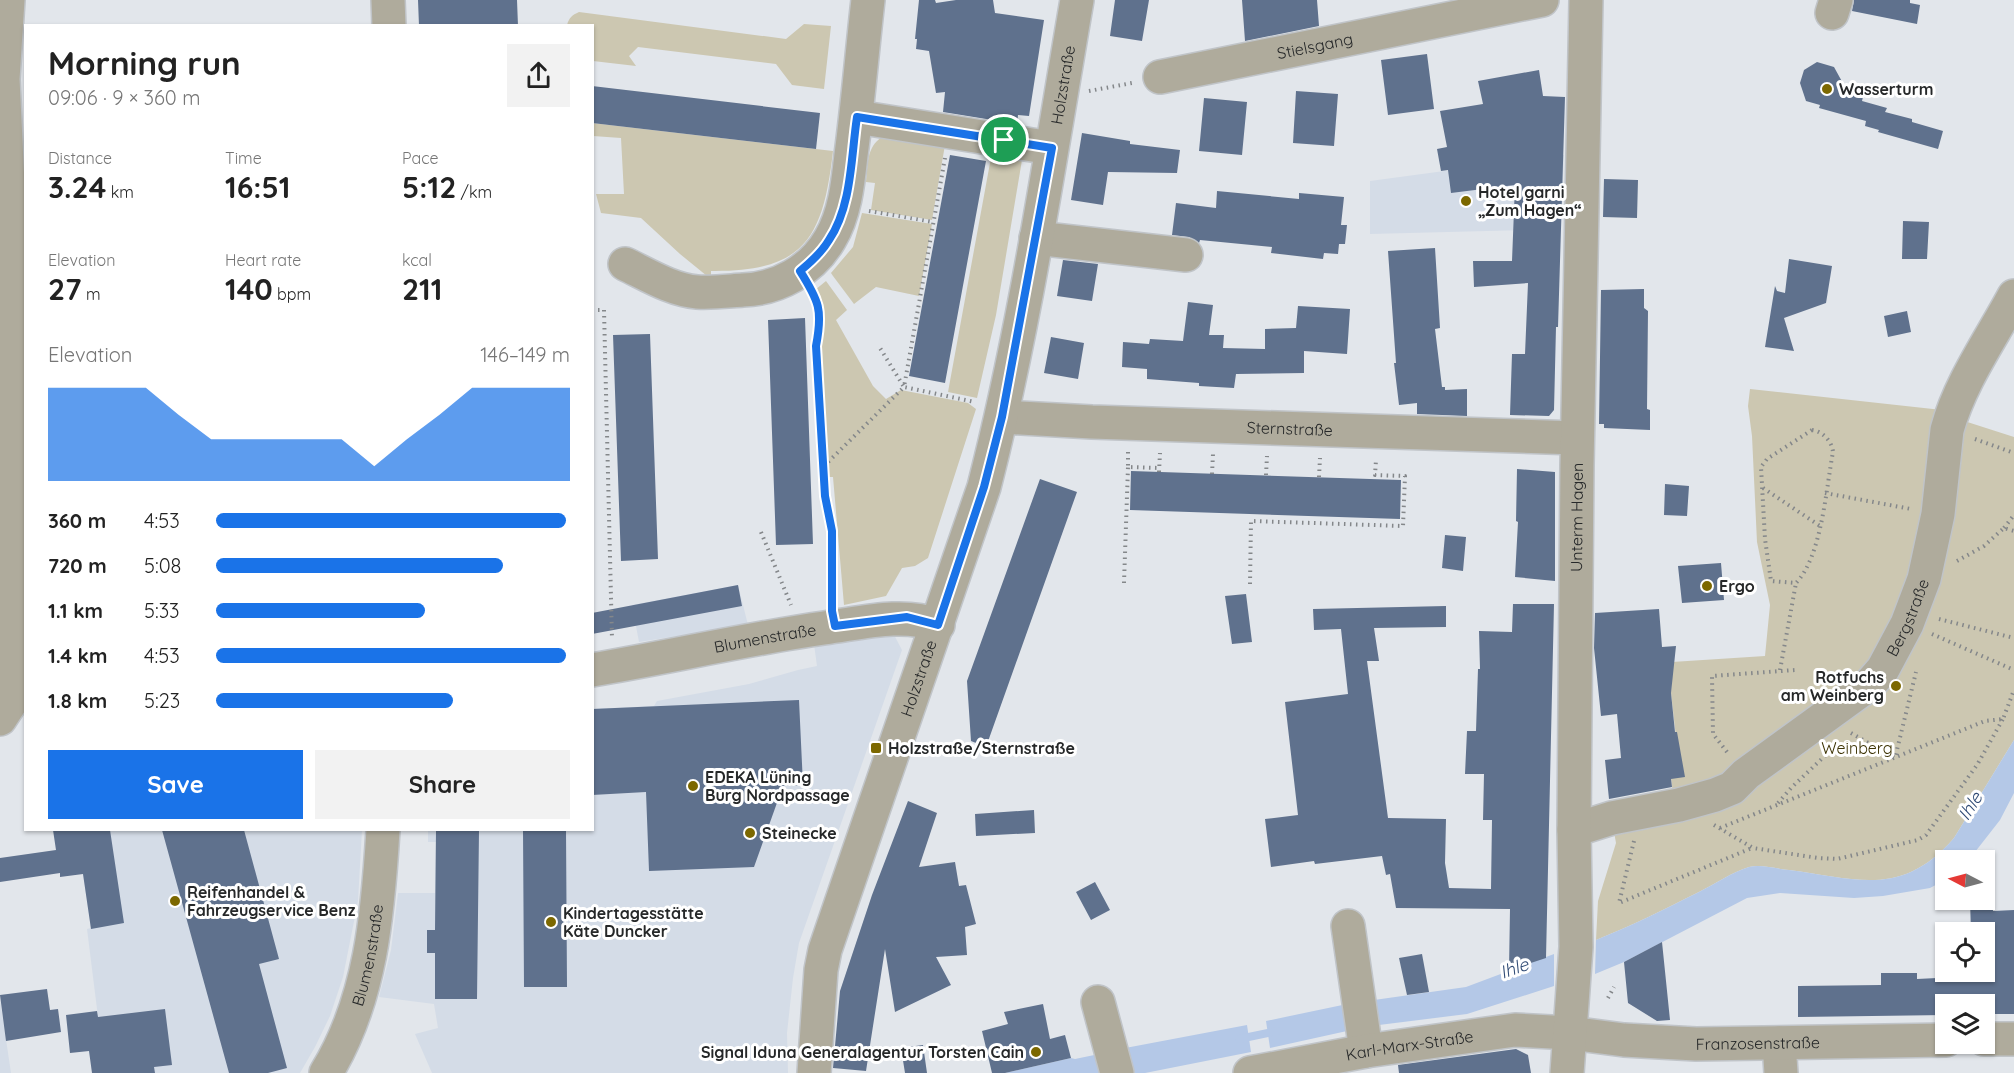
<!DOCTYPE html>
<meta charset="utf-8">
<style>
:root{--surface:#fff;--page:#f2f2f2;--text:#222;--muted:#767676;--accent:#1a73e8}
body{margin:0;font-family:Quicksand,sans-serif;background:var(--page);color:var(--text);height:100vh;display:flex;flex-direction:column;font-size:22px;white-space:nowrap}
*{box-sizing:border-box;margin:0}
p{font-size:20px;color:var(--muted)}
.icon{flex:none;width:33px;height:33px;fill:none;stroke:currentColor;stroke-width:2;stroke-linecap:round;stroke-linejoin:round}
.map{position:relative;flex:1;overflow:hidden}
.details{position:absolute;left:24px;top:24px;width:570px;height:807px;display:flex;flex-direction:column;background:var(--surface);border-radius:0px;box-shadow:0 2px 4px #0004}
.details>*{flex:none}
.needle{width:39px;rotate:276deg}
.tools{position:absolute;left:1935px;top:850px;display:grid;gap:12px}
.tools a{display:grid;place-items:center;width:60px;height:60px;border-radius:0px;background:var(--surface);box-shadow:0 2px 4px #0004;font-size:30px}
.pin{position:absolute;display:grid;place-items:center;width:51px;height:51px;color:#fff;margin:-26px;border:3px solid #fff;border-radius:50%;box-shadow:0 2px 6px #0007}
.round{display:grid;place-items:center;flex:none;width:63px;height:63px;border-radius:0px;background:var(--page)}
.overview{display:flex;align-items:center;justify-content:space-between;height:102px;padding:0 24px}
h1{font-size:33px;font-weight:700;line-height:45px}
.stats{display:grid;grid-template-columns:repeat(3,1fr);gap:9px;height:102px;padding:6px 24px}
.stats div{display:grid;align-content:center}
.stats b{font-size:30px;font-weight:700}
.stats small{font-size:16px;font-weight:400}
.stats p{font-size:16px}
.chart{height:168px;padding:12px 24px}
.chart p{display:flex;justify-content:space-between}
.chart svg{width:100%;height:108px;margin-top:6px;fill:var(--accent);opacity:.7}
.button{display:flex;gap:12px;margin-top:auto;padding:12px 24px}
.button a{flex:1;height:69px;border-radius:0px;background:var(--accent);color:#fff;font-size:24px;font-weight:700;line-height:69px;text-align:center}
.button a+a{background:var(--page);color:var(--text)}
ul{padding:0 24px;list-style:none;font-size:20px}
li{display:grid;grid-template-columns:96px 72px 1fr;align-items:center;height:45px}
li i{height:15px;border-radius:8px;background:var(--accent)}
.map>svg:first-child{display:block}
</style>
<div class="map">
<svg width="2014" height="1073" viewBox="0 0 2014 1073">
<rect width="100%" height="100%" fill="#e2e6eb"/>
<!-- built -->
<path fill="#d4dce7" d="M1564,155L1561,229L1370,234V181Z
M738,585L748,625L639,642L632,605Z
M892,631L902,650L799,943L793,978L787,1033L788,1073H432L415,1034L438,1028L434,1004L379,997L391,950L398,893H435L436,842H428V830H592L593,709L654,706L657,701L749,684L798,670L817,666L814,644Z
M73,830H362L358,901L343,977L330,1016L315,1047L300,1073H105L87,929L91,928L83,874H79Z
M0,999L11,1073H0Z"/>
<!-- green -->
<path fill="#ccc7b1" d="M579,12L786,39L804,24L831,26L824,89L792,85L776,64L638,47L629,56L636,66L593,61L592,26L567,25C569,18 572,15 579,12Z
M592,123L833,151C823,239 804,272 711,271V277L707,276L680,254L641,218L601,213L596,194H624L621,138L593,136Z
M882,137L945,145L932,220L871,210L875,183L866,182C868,166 866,147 882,137Z
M992,152L1022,160L996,315L977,398L948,392Z
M862,213L932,224L919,296L876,287L854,304L833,276L831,273L853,247Z
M826,281L847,310L836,320L873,386L886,399L901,390L968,403L976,409L928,558L915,566L902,568L886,596L844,605L833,477H828C826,439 822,400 821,362C820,333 830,317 815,290Z
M1750,389L1942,410L1958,419L2014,437V740L1954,838C1902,898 1857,879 1789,870C1777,869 1761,864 1749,867C1732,872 1715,884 1699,892C1665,909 1631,926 1596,940L1598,901L1616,843L1609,804L1673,794L1667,747L1677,746L1671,693L1672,662L1765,656L1770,605L1757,542L1752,436L1748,406Z"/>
<!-- water -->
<path fill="#b4c8e7" d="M2014,740V793L2000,820L1968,861H1946L1945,880L1930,888L1883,896L1854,898L1780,893L1747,898L1624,962L1595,974L1596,940C1631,926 1665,909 1699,892C1715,884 1732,872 1749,867C1761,864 1777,869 1789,870C1857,879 1902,898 1954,838Z
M1554,954V986L1467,1014L1371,1026L1367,1001L1466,987Z
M1352,1003L1356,1029L1270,1048L1266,1021Z
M1247,1025L1251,1052L1145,1073H1125L1120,1049Z
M1104,1053L1108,1073H1005L1071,1058L1075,1059Z"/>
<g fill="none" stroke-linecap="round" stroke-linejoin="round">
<!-- stream -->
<path stroke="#b4c8e7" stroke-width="8" d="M1239,1039L1277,1031"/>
</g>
<!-- building -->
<path fill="#5f718d" d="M418,0H517L518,26H419Z
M919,0H935L936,3L956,0H993L995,13L1044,20L1029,116L1018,115L1017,124L943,112L945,92L936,93L929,51L916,49L917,39H915Z
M1115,0H1149L1142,41L1110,36Z
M1242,0H1317L1319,26L1245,41Z
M1854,0H1910V3L1920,5L1917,24L1852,11Z
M1427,54L1434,109L1388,115L1381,60Z
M1817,62L1834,67L1845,87L1864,93L1862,101L1887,108L1885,112L1912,119V122L1943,131L1938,149L1878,132L1879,130L1865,126L1866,121L1819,108L1820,105L1806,101L1800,83L1804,70Z
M1539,70L1543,96L1565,97L1558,327H1556L1554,410L1549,416L1510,415L1512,354H1525L1528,283L1474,287L1473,261H1512L1515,185L1451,193L1448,170L1441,171L1437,149L1447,147L1440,111L1483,104L1478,81Z
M592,86L820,113L816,149L592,123Z
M1296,91L1338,94L1334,146L1293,143Z
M1204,98L1247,102L1242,155L1199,151Z
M1082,133L1130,141V144L1180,150L1177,173L1108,172L1103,205L1071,200Z
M950,155L986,161L945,383L909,376Z
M1604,179L1638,180L1637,218L1603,217Z
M1217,191L1299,199V193L1344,197L1341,225H1347L1345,244H1339L1338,254L1324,253L1323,259L1271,253L1272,247L1200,240L1199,243L1189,237L1172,235L1176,203L1216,208Z
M1903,221L1929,222L1927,259H1902Z
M1435,248L1440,328L1435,329L1442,387H1445V390L1467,389V416L1417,414V403L1399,405L1394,363H1396L1388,251Z
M1789,259L1832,266L1826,303L1784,318L1794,351L1765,347L1775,286L1777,291L1785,293Z
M1063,260L1098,264L1092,301L1057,296Z
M1644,289V308L1648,311L1647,409L1650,410V430L1604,428V424H1599L1601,290Z
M1188,302L1213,305L1209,335H1224L1223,348L1265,349V329L1296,328L1298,306L1350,309L1347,354L1304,351V373L1236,374L1234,388L1199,386V383L1147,379V369L1122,367L1123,342L1149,344L1150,339L1183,341Z
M1907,311L1911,332L1888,337L1884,316Z
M805,318L813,544L776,545L768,320Z
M650,334L658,559L621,561L613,335Z
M1051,337L1084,343L1078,379L1044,373Z
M1517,469L1555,472V581L1515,577L1518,522L1516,521Z
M1131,471L1401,480L1400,519L1130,510Z
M1040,479L1077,492L986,747L971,741L967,681Z
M1665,484L1689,486L1687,516L1664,515Z
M1445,535L1466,537L1463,571L1442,568Z
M1721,563L1724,600L1682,603L1678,566Z
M738,585L742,606L592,634V613Z
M1246,594L1252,642L1232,644L1225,596Z
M1513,604H1554L1546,958L1509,970L1510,909L1396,908L1390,874L1386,875L1382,856L1315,864L1314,861L1271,867L1265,819L1298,815L1285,702L1348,694L1341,629L1314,630L1313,609L1446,606V627L1374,628L1379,661H1367L1388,818L1446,819L1445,863L1449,888L1491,889L1492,820H1483L1484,774H1465L1467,731H1476L1478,669H1480L1479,631L1512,632Z
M1659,609L1662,647L1676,646L1671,693L1675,732H1677L1685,777L1671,779L1672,787L1609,799L1605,760L1621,758L1617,714L1601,716L1594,648L1595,613Z
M799,700L803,785L783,786L754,867L649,871L646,792L592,795V709Z
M908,801L937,813L919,867L955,862L959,886L966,885L976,924L965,927L967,955L936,957L951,985L895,1012L885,949L866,1071L833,1068L840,991L872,895Z
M1034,810L1035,833L976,836L975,814Z
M53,830H110L124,923L91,929L83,874L60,877V873L0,882V858L56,850Z
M162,830H244L279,959L259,964L287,1068L268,1073H229Z
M436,830H479L477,999H435V953H427V930H435Z
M523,830H566L567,987H524Z
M1095,882L1110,910L1091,920L1076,892Z
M1970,900H1992L1993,911L2014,910V1014H1984V1005H1946V1015L1798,1017V986L1881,985V973H1917V979L1957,977V973L1984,974V933H1971Z
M1662,942L1670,1020L1657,1021L1628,1003L1624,962Z
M1422,954L1429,992L1407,995L1399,958Z
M47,989L50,1010L58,1009L61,1032L6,1041L0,995Z
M1043,1004L1050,1039L1065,1035L1071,1058L1005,1073H992L982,1031L1008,1024L1004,1012Z
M165,1009L172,1065L154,1067L155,1073H92L89,1051L70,1053L66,1015L97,1011L98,1017Z
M923,1045L927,1073H905L901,1048Z
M1516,1049L1528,1055L1531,1073H1399L1398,1065Z"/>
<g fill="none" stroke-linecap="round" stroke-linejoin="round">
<defs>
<g id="minor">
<path d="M388,0L389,26"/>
<path d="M1832,13L1836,0"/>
<path id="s1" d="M1160,77L1542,0"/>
<path d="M857,117L1051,148"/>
<path d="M1036,238L1186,255"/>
<path d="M625,264C648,275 672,290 697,292C712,293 728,291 743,290C778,289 812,270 830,239C845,214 848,183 851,155C858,103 862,52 868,0"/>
<path id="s2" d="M1002,417L1092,422L1577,438"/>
<path id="s3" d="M592,670C670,657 746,639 824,628C862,623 901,612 938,625"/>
<path d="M0,719L15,696L16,634L14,309L3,79L8,0"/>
<path id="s4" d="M1574,830L1612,818L1679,805L1715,795L1732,788L1746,774L1870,684L1883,669L1907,624L1924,579L1938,514L1947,430C1960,382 1991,339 2014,296"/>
<path d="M1348,926L1366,1051"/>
<path d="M1098,1002L1117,1073"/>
<path d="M1984,1039H2014"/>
<path d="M1779,1043L1781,1073"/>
<path id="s5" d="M326,1073C371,1000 378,913 383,830"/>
<path id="s6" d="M814,1073L821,970L825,950L984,487C1025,327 1049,163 1077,0"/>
<path id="s7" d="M1250,1073L1366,1051L1515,1030L1570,1033L1624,1040L1696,1044L1946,1040"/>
<path id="s8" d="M1567,1073L1576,947L1574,830L1577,465L1586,0"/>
</g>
</defs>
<!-- minor casing -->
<use href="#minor" stroke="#c0c4c8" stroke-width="36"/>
<!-- path -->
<path stroke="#84878a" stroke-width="4" stroke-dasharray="1.5 4.5" stroke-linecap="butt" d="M1089,91L1132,83
M945,158L904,387L975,402
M869,211L933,222
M814,294C822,310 819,328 816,346L825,496L832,531L833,599
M592,310H604L612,639
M1812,430C1822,431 1832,441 1833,452C1826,488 1822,556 1796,583L1771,581L1765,539L1761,467L1767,459Z
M1975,439L2014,453
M1128,452V467L1159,468
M824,466L904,387L880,348
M1159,472L1160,453
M1212,474L1213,454
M1266,475L1267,456
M1319,477L1320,458
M1763,488L1820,526
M1825,493L1911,509
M2004,528L2014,515
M761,532L791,605
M1957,561L1984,546L2004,528L2014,531
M1124,583L1128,467
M1250,584L1251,521L1403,526L1405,476L1375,475L1376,460
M1939,619L2014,638
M1932,634L2014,670
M1780,670L1796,583
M1851,733L1895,758L1916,672
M1727,752L1713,734L1712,676L1795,670
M1778,803L1791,788L1830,751
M1714,825L1753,848L1818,858L1837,859L1918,840L1926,835L1977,765L2003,719
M1720,828L1985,721L2003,719L2014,690
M1634,841L1619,903L1752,848
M1608,998L1614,987"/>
<!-- minor -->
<use href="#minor" stroke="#afab9c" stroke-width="33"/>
</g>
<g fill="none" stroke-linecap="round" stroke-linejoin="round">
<defs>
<path id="route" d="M857,117L1052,148L1002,417L984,487L938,625L907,617L835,626L832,611V531L825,496L816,346C823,310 819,301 800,271C811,262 822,252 829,240C852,206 851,156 857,117Z"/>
</defs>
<!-- route casing -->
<use href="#route" stroke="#fff" stroke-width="12"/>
<!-- route -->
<use href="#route" stroke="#1a73e8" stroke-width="8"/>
</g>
<!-- markers -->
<g fill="#7c6800" stroke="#fff" stroke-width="2">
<circle cx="1827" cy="89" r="6"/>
<circle cx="1466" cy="201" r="6"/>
<circle cx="1707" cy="586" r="6"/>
<circle cx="1896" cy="686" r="6"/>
<rect x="870" y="742" width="12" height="12" rx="3"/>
<circle cx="693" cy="786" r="6"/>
<circle cx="750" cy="833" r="6"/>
<circle cx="175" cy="901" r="6"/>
<circle cx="551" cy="922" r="6"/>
<circle cx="1036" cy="1052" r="6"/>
</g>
<g text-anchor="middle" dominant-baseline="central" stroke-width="6" stroke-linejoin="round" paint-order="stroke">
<!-- street labels -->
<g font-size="16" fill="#262829" stroke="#fff">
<text stroke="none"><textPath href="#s1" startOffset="158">Stielsgang</textPath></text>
<text stroke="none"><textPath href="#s6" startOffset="1023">Holzstraße</textPath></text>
<text stroke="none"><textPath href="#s2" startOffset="288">Sternstraße</textPath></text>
<text stroke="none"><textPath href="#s8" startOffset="556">Unterm Hagen</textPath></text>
<text stroke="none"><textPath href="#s4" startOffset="414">Bergstraße</textPath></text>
<text stroke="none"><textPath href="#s3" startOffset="176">Blumenstraße</textPath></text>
<text stroke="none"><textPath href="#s6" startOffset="411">Holzstraße</textPath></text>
<text stroke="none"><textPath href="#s5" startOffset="126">Blumenstraße</textPath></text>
<text stroke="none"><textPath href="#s7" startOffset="512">Franzosenstraße</textPath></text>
<text stroke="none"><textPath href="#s7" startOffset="162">Karl-Marx-Straße</textPath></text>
</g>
<!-- poi labels -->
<g font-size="16" font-weight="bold" fill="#262829" stroke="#fff" text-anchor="start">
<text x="1839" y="89">Wasserturm</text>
<text x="1478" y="192">Hotel garni<tspan x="1478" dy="18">„Zum Hagen“</tspan></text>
<text x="1719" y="586">Ergo</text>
<text x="1884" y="677" text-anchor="end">Rotfuchs<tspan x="1884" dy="18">am Weinberg</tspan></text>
<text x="888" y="748">Holzstraße/Sternstraße</text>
<text x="705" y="777">EDEKA Lüning<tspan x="705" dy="18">Burg Nordpassage</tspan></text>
<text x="762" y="833">Steinecke</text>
<text x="187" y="892">Reifenhandel &amp;<tspan x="187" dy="18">Fahrzeugservice Benz</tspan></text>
<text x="563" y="913">Kindertagesstätte<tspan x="563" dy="18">Käte Duncker</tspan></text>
<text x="1024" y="1052" text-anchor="end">Signal Iduna Generalagentur Torsten Cain</text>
</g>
<!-- park labels -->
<g font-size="16" fill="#3d3304" stroke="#fff">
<text x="1857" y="748">Weinberg</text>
</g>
<!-- water labels -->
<g font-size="18" font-style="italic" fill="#304b75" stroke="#fff">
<text transform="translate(1970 806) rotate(-58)">Ihle</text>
<text transform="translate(1514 968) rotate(-20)">Ihle</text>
</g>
</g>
</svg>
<div class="tools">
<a><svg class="needle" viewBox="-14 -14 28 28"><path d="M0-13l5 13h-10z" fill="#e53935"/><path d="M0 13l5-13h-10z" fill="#767676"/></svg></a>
<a><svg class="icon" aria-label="locate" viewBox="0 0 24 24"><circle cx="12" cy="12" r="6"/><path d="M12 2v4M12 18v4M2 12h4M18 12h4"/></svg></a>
<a><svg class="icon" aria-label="layers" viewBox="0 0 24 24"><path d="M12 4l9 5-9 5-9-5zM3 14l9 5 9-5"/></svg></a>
</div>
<div class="pin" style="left:1004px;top:140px;background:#1e9e55"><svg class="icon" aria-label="arrive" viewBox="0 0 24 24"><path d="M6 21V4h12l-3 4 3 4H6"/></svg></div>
<section class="details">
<div class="overview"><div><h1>Morning run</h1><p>09:06 · 9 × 360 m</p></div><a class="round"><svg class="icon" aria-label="share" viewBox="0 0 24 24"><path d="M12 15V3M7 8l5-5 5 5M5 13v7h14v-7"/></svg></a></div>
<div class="stats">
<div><p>Distance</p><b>3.24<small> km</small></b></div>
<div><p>Time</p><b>16:51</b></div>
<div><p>Pace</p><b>5:12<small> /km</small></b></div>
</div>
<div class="stats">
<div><p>Elevation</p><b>27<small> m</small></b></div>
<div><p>Heart rate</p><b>140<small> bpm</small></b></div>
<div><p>kcal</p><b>211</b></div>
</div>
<div class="chart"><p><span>Elevation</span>146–149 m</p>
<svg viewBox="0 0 160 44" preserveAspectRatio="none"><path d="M0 44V6L10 6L20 6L30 6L40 17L50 27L60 27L70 27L80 27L90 27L100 38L110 27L120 17L130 6L140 6L150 6L160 6V44z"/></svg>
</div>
<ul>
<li><b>360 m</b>4:53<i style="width:99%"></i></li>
<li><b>720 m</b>5:08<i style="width:81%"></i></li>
<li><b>1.1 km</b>5:33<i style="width:59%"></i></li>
<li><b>1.4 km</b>4:53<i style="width:99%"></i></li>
<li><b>1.8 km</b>5:23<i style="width:67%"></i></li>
</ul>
<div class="button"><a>Save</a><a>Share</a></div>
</section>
</div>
